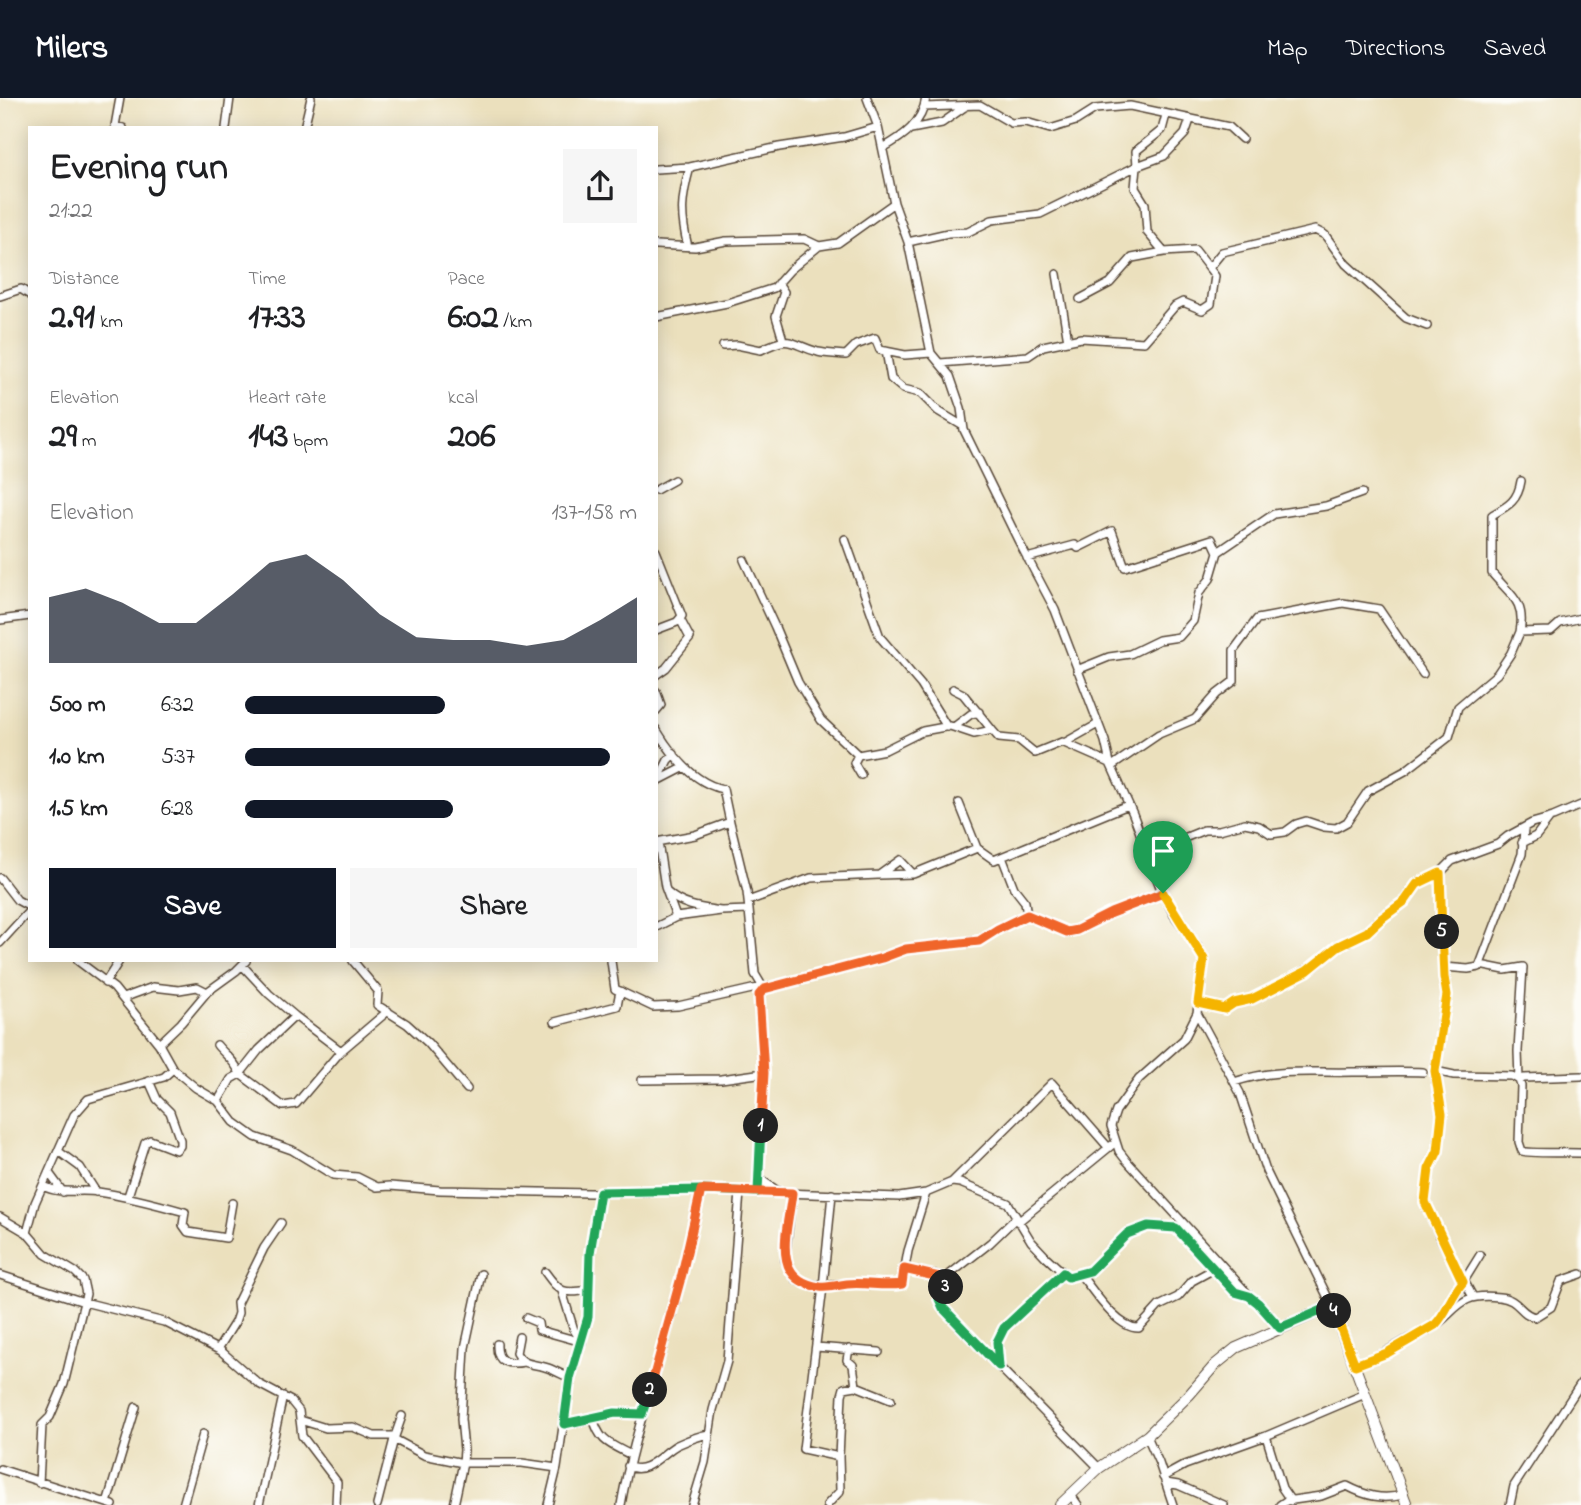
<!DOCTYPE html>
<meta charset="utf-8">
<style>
:root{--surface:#fff;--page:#f6f6f6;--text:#202124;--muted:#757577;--accent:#111827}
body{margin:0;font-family:"Indie Flower",sans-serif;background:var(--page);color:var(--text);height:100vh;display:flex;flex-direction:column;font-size:26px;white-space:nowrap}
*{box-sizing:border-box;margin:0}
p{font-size:23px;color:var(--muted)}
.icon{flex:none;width:38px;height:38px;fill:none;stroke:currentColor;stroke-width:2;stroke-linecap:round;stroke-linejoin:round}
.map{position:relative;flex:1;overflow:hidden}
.sheet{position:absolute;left:28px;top:28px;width:630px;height:836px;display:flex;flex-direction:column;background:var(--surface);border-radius:0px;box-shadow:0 4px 18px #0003}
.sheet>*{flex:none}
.pin{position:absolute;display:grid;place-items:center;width:60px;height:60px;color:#fff;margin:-72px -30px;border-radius:50% 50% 50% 0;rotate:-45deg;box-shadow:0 0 7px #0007}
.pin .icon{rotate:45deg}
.km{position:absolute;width:35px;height:35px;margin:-18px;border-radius:50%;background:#222;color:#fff;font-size:19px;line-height:35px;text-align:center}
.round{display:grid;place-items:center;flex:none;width:74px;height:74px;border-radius:0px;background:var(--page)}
.overview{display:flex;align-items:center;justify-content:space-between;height:119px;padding:0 21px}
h1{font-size:38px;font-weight:700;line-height:52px}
.metrics{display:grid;grid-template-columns:repeat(3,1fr);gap:10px;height:119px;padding:7px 21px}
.metrics div{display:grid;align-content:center}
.metrics b{font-size:35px;font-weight:700}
.metrics small{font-size:19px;font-weight:400}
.metrics p{font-size:19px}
.chart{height:196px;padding:14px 21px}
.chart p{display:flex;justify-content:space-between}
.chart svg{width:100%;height:126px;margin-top:7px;fill:var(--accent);opacity:.7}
.primary-button{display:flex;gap:14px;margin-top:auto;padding:14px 21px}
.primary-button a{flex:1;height:80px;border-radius:0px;background:var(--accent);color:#fff;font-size:28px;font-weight:700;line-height:80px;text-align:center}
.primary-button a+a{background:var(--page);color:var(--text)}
ul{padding:0 21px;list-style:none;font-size:23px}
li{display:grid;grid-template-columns:112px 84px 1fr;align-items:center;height:52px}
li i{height:18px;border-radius:9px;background:var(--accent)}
header{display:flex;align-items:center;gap:42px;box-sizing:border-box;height:98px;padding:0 35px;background:var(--accent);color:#fff}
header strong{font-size:33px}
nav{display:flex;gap:38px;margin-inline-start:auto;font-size:24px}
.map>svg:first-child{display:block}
</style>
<header>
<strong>Milers</strong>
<nav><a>Map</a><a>Directions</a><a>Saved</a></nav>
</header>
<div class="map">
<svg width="1581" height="1407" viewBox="0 0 1581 1407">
<rect width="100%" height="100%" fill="#fdfcf7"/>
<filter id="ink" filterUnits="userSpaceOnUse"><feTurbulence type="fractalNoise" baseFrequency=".0143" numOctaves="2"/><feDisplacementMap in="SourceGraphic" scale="14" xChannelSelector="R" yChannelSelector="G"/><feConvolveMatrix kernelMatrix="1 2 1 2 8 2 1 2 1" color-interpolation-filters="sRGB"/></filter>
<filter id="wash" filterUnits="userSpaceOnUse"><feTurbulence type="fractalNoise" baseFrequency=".00686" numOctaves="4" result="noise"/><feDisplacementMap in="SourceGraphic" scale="28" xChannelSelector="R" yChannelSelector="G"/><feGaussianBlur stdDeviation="1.57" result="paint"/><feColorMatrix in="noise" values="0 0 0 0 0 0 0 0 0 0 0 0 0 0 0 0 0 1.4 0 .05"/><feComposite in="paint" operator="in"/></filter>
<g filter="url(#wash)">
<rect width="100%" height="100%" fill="#ebe0bd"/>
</g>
<g filter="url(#ink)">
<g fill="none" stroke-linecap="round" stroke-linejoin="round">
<defs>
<path id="street" d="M120,0L115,28L123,30
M867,0L878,29L894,105L908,144L931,255L950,278L961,310L964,332L1019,444L1055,512L1105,643L1110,665L1133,716L1160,789L1174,817L1196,846L1204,861L1197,915L1184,941L1139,981L1116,1013L1111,1028L1119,1053L1126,1062L1249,1197
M924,9L980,7L1011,25L1026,24L1050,31L1076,23L1095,11L1130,8L1229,29L1242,41
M226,30L230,0
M304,30L311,0
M911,31L942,25L966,8
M883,50C904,38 922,26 926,0
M656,71L690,69
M908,144L948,135L968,134L992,122L1040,116L1137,68L1164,58L1185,36L1190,22
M656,147L695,149L726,143L804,141L819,148L838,145L894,105
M688,149C680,116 681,102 690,69L779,49L844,39L878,29
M1164,154L1147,134L1145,106L1135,90L1137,68L1136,53L1162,32L1166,17
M1057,176L1068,243
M778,185L784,194L776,218L783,242
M0,198L21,191L30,197
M1080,201L1110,185L1132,160L1164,154L1195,152L1209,170L1222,154L1315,132L1325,137L1346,166L1406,220L1427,228
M656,219L727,205L774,190L790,172L819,148
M723,248L737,247L761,252C792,236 789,246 818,254C827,256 837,256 846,257L856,247L875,240L880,252L905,257L931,255
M886,253L891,281L903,291L920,295L938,313L963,328
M940,265L1028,258L1043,248L1081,240L1144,244L1175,208L1183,204L1202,212L1211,206L1215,178L1209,170
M656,392L674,382
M845,441L880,539L921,587L947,629
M656,453L682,518L677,524L656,532
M1027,460L1075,447L1078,450L1112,433L1125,469L1212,441L1218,454
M744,462L775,529L798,584L821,622L858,657L885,652L923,633L950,628L974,636L992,632L999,640L1019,642L1035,655L1062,644L1110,665
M0,522L30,518
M1520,534C1526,503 1510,497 1492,475V417C1508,408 1518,403 1521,383
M1077,572L1109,559L1130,556L1159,542L1179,539L1193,523L1199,495L1210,481L1218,454L1274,416L1326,408L1362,395
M656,577L666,570L690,540L680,521
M953,591L963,596L992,632
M656,593L661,607L656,613
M954,629L971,616L979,614
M656,631C671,656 693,685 723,691L730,724L695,737L656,744
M1064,645L1098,626
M858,657L854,665L861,677
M1112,668L1159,636L1195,621L1217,596L1234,583V552L1257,521L1343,505L1379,511L1423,576
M658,682L668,662L674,656
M656,684L685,669
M959,705L977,750
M1522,745L1536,738L1549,721
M1145,749L1172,745L1204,732H1219L1245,725L1259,728L1271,736L1285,734L1296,726L1306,723L1324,729L1336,730L1347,724L1368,693L1405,673L1449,639L1458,609L1497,576L1511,555L1520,534L1551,533L1560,525L1581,520
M1440,775L1444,879L1447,897L1435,973L1442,1016L1438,1053L1429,1071L1425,1104L1441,1141L1473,1199
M913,776L977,750L994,762L1128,707
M0,780L17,802L30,809
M668,795C682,808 702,810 721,813L676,819
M748,803L811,780L879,777L900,762L913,776L879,777
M749,812L755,876L764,891L759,897L764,975L758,1094
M721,813L749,812L747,794L730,724
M1027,817L1067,834L1077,832L1111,815L1163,795
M656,829L676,819L665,789L658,744
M0,845L30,812
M78,863L114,890L159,946L173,971L196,990L218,1003L234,1024L255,1039L292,1052L333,1077L357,1079L377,1089L390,1088L440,1092L590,1095L700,1092L899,1099L926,1095L952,1084L960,1085L1008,1105L1031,1143L1046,1159L1068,1179L1090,1173L1127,1136L1148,1127L1176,1130L1235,1194L1249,1198L1258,1204L1280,1230
M353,863L378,893L377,907L407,926L428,945L467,991
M611,863L615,891L653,909L678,908L752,891L777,888L882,860L906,851L979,843L998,831L1027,817L1025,804L1014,790L1002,759
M242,867L269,896L295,918L259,952L240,976L283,1008L296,1006L341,953L295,918
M1480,867L1505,872L1523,869L1518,953L1519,982L1524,980L1581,978
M1444,869L1468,871L1479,869L1522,756L1524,731
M105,885L119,863
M207,894L236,873L246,863
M123,900L153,889L179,892L197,889L207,894L181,925L159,946
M1198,905L1225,911L1234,905L1253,901L1316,867L1338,848L1367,834L1382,819L1405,803L1417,786L1440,775L1452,763L1498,746L1508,738L1532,725L1553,719L1581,707
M1197,915L1240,995L1266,1073L1332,1208
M555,924L617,908L620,893
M217,947C225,957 236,964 240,976L231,981L218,1003
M341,953L388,913
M1435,973L1454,977L1512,978L1519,982L1521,988L1519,1044L1522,1053C1529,1056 1569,1054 1581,1055
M642,982L721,981L764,975
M1234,984C1275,970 1311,975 1352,974C1376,974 1399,973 1423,974
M58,1053L80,1069L96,1094
M49,1075L63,1094
M760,1081L779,1094
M952,1084L1052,985L1108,1049
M43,1088C61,1097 79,1091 98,1094C127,1098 156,1106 185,1114L183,1127L188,1134L226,1140L232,1105
M792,1095L785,1162L796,1181C817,1191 828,1186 851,1186C868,1185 884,1189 902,1186L908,1153L926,1095
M128,1098L145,1045L150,1042L176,1052L180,1048V1042L170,1014L157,1001L149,983
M0,1119L27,1135L45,1156L75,1174L83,1182L86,1196L64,1286L50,1319L42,1327L39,1385
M1016,1120L990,1145L949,1177L946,1189L939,1201L943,1210L960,1229L1099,1370
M1018,1124L1112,1047
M27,1135L35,1105L74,1017L88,1001L164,979L173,971
M904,1171L948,1180
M545,1174C560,1195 563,1196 589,1192
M1080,1176C1093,1192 1117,1231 1139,1230L1159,1208L1178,1199L1192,1183L1214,1171
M0,1177L84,1204L164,1224L221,1253L259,1286L291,1303L299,1313L302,1338L337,1384L336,1407
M562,1193L574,1232L582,1244
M1443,1217L1480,1157
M526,1220L538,1225L539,1232L582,1244
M519,1239L516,1255C524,1269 535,1265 548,1270C556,1273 563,1277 570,1280
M497,1246C496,1265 508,1267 524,1264
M816,1249L879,1254
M218,1251L235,1224L238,1215L237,1205L264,1150L281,1125
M1355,1267C1375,1262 1390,1251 1408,1241C1415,1238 1422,1236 1428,1232C1459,1215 1454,1194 1499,1199C1520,1201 1519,1216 1535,1219L1551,1209L1561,1183L1581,1176
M999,1268L997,1244L1004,1230L1063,1176
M856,1288L891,1302
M593,1319C599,1344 610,1346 631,1357
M300,1322L326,1330L353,1329L374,1338H395
M564,1326L615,1315L642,1316
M1147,1338L1159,1365L1173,1407
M1266,1338L1282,1390L1291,1403
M394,1341L424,1357L463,1365L464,1352L461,1321L465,1250L481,1176
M839,1359L842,1297L844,1290L856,1288L853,1267L847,1262L849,1251
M628,1368C646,1378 662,1355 677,1347C688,1342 698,1338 709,1336
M0,1371L113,1407
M1163,1379L1185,1367L1266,1338L1365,1296
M1166,1385L1178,1387L1224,1407
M1071,1397L1078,1407
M107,1405L136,1309
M183,1407L203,1336
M259,1407L283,1298
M377,1407L394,1341L402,1318
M454,1407L463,1365H522L557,1370
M548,1407L557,1370L570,1280L588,1219L590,1155L600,1094
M621,1407C630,1355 646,1306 661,1255C676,1202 690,1147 700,1092
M692,1407L705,1364L713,1312L727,1263L740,1094
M827,1407L840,1393L839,1359L803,1351L823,1189L832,1096
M1280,1407L1286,1403L1321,1398L1347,1388C1366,1398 1382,1402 1403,1397
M1510,1407L1514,1388L1581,1285"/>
<path id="secondary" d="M1060,1407L1099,1370L1147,1338L1189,1297L1215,1267L1236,1250L1332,1208L1407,1407"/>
</defs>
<!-- street casing -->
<use href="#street" stroke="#554536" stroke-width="10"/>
<!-- secondary casing -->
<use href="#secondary" stroke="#554536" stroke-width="12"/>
<!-- street -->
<use href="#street" stroke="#fff" stroke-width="7"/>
<!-- secondary -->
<use href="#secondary" stroke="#fff" stroke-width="10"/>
</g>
</g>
<g fill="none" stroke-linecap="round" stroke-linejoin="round" filter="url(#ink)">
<defs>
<path id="split-1" d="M761,1028L764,975L759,897L764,891L882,860L906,851L979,843L998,831L1027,817L1067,834L1077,832L1111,815L1163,795"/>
<path id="split-2" d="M650,1292L642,1316L615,1315L564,1326L570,1280L588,1219L590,1155L600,1094L701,1092L758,1094L761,1028"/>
<path id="split-3" d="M650,1292L682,1176L701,1092L792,1095C788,1132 769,1182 820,1189C829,1190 839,1187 847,1186C866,1184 883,1189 902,1186L904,1171L948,1181L946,1189"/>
<path id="split-4" d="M946,1189L939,1201L943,1210L999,1268L997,1244L1004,1230L1063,1175L1068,1179L1090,1173L1127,1136L1148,1128L1176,1130L1235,1194L1249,1198L1258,1205L1280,1230L1332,1208L1334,1213"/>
<path id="split-5" d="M1334,1213L1355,1267L1387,1255L1435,1227C1447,1215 1451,1197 1463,1184L1425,1104L1429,1071L1438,1053L1442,1016L1435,973L1447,897L1444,879L1442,834"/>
<path id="split-6" d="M1163,795L1204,861L1198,905L1225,911L1234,905L1252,901L1307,873L1338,848L1367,834L1382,820L1405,803L1417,786L1440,775L1442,834"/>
</defs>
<!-- split-1 casing -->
<use href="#split-1" stroke="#fff" stroke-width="14"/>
<!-- split-2 casing -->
<use href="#split-2" stroke="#fff" stroke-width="14"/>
<!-- split-3 casing -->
<use href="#split-3" stroke="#fff" stroke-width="14"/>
<!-- split-4 casing -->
<use href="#split-4" stroke="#fff" stroke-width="14"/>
<!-- split-5 casing -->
<use href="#split-5" stroke="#fff" stroke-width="14"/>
<!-- split-6 casing -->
<use href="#split-6" stroke="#fff" stroke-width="14"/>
<!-- split-1 -->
<use href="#split-1" stroke="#f0652b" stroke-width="9"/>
<!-- split-2 -->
<use href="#split-2" stroke="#22a559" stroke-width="9"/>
<!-- split-3 -->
<use href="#split-3" stroke="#f0652b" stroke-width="9"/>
<!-- split-4 -->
<use href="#split-4" stroke="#22a559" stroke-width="9"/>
<!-- split-5 -->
<use href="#split-5" stroke="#f5b400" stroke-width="9"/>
<!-- split-6 -->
<use href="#split-6" stroke="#f5b400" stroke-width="9"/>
</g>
</svg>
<div class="pin" style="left:1163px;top:795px;background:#1e9e55"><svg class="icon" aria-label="arrive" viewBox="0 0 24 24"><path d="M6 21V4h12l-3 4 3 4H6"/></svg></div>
<b class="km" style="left:761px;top:1028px">1</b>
<b class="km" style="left:650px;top:1292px">2</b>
<b class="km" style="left:946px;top:1189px">3</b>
<b class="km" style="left:1334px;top:1213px">4</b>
<b class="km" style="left:1442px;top:834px">5</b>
<section class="sheet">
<div class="overview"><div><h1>Evening run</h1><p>21:22</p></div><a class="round"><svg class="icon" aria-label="share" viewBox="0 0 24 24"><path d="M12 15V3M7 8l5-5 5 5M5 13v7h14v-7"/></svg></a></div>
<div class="metrics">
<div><p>Distance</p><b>2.91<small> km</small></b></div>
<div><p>Time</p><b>17:33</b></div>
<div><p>Pace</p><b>6:02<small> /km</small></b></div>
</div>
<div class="metrics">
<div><p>Elevation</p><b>29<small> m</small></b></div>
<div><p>Heart rate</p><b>143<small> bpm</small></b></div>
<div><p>kcal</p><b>206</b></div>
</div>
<div class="chart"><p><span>Elevation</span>137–158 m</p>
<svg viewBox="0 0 160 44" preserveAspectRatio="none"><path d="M0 44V21L10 18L20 23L30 30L40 30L50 20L60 9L70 6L80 15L90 27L100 35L110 36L120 36L130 38L140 36L150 29L160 21V44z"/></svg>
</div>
<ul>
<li><b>500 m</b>6:32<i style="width:51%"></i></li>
<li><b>1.0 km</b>5:37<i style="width:93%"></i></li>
<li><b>1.5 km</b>6:28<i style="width:53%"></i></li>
</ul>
<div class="primary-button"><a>Save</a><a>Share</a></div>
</section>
</div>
